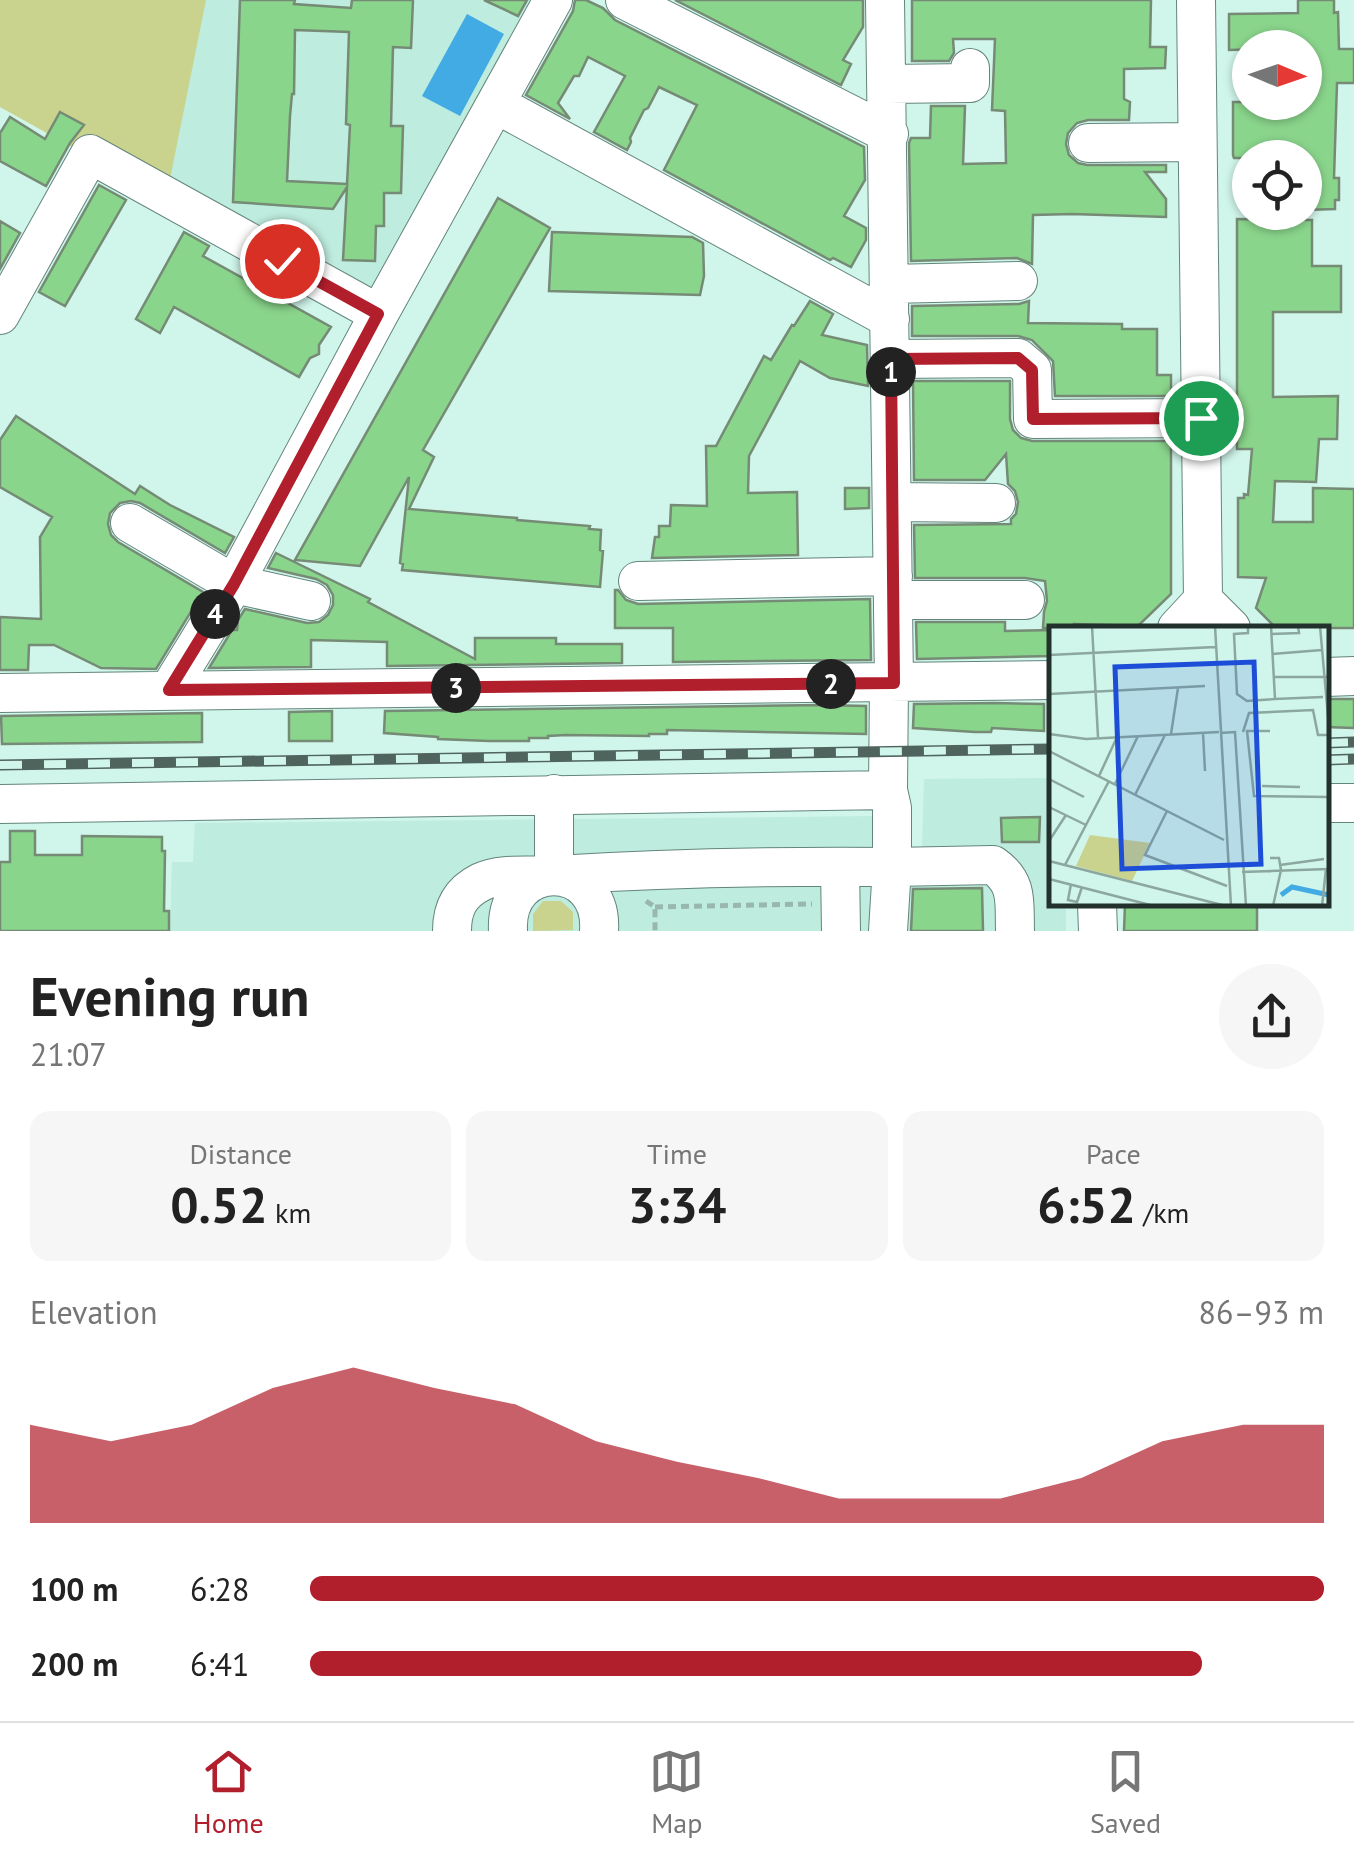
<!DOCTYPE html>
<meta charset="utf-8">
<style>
:root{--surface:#fff;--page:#f6f6f6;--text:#222;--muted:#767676;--line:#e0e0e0;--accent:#b11e2c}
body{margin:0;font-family:"PT Sans",sans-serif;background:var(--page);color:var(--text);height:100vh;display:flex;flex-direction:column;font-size:38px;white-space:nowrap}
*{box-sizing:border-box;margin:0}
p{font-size:32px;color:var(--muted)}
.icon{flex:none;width:55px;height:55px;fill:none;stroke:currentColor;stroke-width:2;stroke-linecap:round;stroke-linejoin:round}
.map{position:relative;height:931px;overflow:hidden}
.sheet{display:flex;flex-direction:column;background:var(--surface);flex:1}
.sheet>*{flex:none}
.needle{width:65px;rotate:92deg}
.fabs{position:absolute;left:1232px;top:30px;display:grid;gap:20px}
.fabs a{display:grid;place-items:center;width:90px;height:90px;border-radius:50%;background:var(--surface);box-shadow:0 2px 8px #0004;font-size:50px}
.pin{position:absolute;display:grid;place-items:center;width:85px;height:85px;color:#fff;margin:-42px;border:5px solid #fff;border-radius:50%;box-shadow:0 2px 10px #0007}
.km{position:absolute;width:50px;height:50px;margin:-25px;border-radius:50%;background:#222;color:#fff;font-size:28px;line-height:50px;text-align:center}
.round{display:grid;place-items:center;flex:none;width:105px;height:105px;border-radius:52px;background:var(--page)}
.headline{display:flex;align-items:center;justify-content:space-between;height:170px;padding:0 30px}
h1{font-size:55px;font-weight:800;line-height:75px}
.figures{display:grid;grid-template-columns:repeat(3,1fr);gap:15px;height:170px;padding:10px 30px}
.figures div{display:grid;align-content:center;border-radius:20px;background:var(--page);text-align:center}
.figures b{font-size:50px;font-weight:800}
.figures small{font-size:28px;font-weight:400}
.figures p{font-size:28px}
.chart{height:280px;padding:20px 30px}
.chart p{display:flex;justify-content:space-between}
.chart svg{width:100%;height:180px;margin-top:10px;fill:var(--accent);opacity:.7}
ul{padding:0 30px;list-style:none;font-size:32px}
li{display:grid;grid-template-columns:160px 120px 1fr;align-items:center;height:75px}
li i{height:25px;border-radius:12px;background:var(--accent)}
.dock{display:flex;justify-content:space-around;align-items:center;height:140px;border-top:2px solid var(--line);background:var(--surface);font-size:28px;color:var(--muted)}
.dock a{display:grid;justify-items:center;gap:5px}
.dock .current{color:var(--accent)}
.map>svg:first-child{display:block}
</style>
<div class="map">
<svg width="1354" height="931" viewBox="0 0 1354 931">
<rect width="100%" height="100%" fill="#d0f5ea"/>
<!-- built -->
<path fill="#beecde" d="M0,0H542L376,301L0,107Z
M1051,778L1052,904H1066V931H170L172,862H193L195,823L878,816V848L922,847L924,779Z"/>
<!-- green -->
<path fill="#cad38e" d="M0,0H206L168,189L79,151L0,107Z
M543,901H561L573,912V930L533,931V914Z"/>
<!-- water -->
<path fill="#42abe4" d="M467,14L504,34L460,116L422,96Z"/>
<!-- building -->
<path fill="#8ad58c" stroke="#758b75" stroke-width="2.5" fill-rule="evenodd" d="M240,0H295L294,4L351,8L352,0H413L411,48L393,47L391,126H403L401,193H384V226H376L375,261L343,260L347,187L333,209L233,202ZM295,30L349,32L346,124L350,125L347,184L287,181L290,116L292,94H294Z
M484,0H527L518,16Z
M575,0H586L603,8L615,20L864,147L865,180L844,216L866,228V240L851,267L833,258L830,260L664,170L697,105L659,87L648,108L644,110L630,138L631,142L627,150L594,132L625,76L588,57L579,76H574L558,103L570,119L526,95L573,11Z
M675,0H863V27L843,60L851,64L841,85Z
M912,0H1151L1150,47H1166L1165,68L1124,69V99L1130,102L1129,120H1088L1077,123L1068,133L1066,144L1069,155L1078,163L1087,165H1166V172H1145L1166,199V217L1072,214L1033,215L1032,264L1017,258L911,261L909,143L911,138H930L931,106H965L963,164L1006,163L1005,111L992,110L995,39H953L954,53L949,61H912Z
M1298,0H1334V13L1338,12L1339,49H1354V83H1337L1334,178H1339V200H1335V209L1305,210V158H1234L1233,155V102H1305V48L1229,50V14L1298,13Z
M60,112L84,125L70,143L46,186L0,161V133L10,117L45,139Z
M99,185L126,200L65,306L39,292Z
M498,198L550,228L423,450L434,457L409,509L517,518V520L590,526L589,529L601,530L600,550L603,551L600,587L402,570L403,564L400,563L409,477L360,566L295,560Z
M1237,219L1312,220V266H1341V312H1273V397L1338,396L1337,439H1319L1316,482L1275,481L1273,522H1313V488L1354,489V628H1276L1256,608L1266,578L1238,577V498H1244V494L1248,495L1252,449H1237Z
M0,221L20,233L0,269Z
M184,232L209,246L203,256L331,327L319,345V354L310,358L299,377L174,307L160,333L136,319Z
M552,232L692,237L703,243L704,276L700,295L549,291Z
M810,301L833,314L822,335L867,345L868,386L830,378L800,361L749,456L748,493L797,492L798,555L652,558L655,537H659V526H670L671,505L707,506L706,446H716L764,356L771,360L792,325L794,326Z
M1029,301L1028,323L1122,324V329H1157V375H1171V396H1055L1053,361L1032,340L1018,336H912V306L1019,304Z
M913,381H1010V419L1013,430L1021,438L1032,441H1171V594L1138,626L1074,624V628H1043L1044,612L1047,601L1045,581L1025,578H915L914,525L1011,524V519L1016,514L1018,502L1015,491L1008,484L1006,454L985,480H914Z
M16,416L135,494L140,486L170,505L234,537L225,553L140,503L131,501L120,503L110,513L108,524L111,535L118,542L203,592L156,669L101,668L54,645H29L28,670H0V617L41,619L40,537L52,517L0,487V440Z
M845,488H869V508L845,509Z
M276,553L370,599L368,602L475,659V638H556V644H622V663L387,666V642L311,640V667L209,668L232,630H237L238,620L245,609L307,623L319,622L328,615L333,605V595L327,585L316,579L268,568Z
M615,590H618L626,600L638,604L870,599L871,660L673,662V628H615Z
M916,622H1005V631L1052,630V656L917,659Z
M1326,699H1354V728L1326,727Z
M995,703L1044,704V731L992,728L991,732H975L913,728L914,704Z
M822,705L866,706V734L667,730V734H649V736L566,735L548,736V738H529V741H489L438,739V737L384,733L385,711Z
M332,711V741H289V712Z
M202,713V742L2,744L1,716Z
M1040,817L1039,842H1002L1001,818Z
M10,831H35V855H82V836L162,837V851H165L164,911H169V931H0V862H10Z
M982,888L983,931H911L913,889Z
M1125,904H1257V931H1124Z"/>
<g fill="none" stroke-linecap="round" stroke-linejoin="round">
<defs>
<path id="minor" d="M625,0L889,134
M885,0L894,683
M1196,0L1203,600
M888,84L970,83V68
M496,104L890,319
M1088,143L1197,142
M890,284L1018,281
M0,315L90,154L379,314
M891,359L1018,358L1032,370L1033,419L1201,418
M892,502L996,503
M130,523L234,584L311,601
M638,581L893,576
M894,600H1025
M1177,628L1203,600L1231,628
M1326,677L1354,676
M169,690L234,584L379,314L553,0
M0,693L1052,680
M888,790L892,808V867L993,865C1019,883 1014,903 1015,931
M554,794V876
M1326,803H1354
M0,804L888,790L889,683
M840,867L841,931
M1097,904L1098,931
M452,931C452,909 459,893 481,882C502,872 533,877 556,875C668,868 780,866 892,867L888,931
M508,931C504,858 604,858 599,931"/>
</defs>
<!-- minor casing -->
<use href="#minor" stroke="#63857c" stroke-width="40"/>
<!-- path -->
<path stroke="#99b7ae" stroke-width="5" stroke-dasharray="8 5" stroke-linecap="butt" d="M646,901L655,907V931
M655,907L812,904"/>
<!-- minor -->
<use href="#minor" stroke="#fff" stroke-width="38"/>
<defs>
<path id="rail" d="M1326,743L1354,742
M1326,760L1354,759
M0,765L1052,749"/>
</defs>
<!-- rail casing -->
<use href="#rail" stroke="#50645e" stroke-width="11"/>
<!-- rail -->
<use href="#rail" stroke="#d0f5ea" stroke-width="8" stroke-dasharray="22" stroke-linecap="butt"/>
</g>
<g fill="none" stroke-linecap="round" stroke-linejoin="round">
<defs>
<path id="route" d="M282,261L378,314L234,584L169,690L894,683L891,359L1018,358L1032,370L1033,419L1201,418"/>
</defs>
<!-- route casing -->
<use href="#route" stroke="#fff" stroke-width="20"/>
<!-- route -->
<use href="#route" stroke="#b11e2c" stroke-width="12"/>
</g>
<!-- overview -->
<g transform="translate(1049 626)">
<rect width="280" height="280" fill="#d0f5ea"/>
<path d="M41,209L101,217L83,255L27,240Z" fill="#cad38e"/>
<path fill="none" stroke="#42abe4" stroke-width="5" d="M232,269L243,261L280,269"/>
<path fill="none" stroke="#8ba79e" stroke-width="2.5" d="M43,0L49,111M166,0L182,280M199,0V7L185,8L188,68L198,75L226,73M222,0L226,73L274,71M271,0L280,102M222,8L250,7L249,0M223,28L273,24M0,29L166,21M224,51H280M0,68L156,60M221,105H198L205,170L280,171M194,106L200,87L264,84L269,109H280M154,107L156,145M171,107L186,106L197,280M0,108L37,113L170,106M122,108L129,62M0,125L175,214M50,150L68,111M0,153L35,171M66,158L89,110M213,160L251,161M86,169L116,109M0,181L37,199M118,185L96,229L178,260M0,215L17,189M221,232H230L232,244L224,280M0,235L177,280M16,239L60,155M231,239L275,233M193,246L280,243M0,253L105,280M22,258L19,274L28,276L33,261M273,280L277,243"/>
<path fill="#1d4ed8" fill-opacity="0.15" stroke="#1d4ed8" stroke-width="5" d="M205,36L212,238L73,243L66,41Z"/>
<rect width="280" height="280" fill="none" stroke="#23312d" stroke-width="5"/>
</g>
</svg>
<div class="fabs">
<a><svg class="needle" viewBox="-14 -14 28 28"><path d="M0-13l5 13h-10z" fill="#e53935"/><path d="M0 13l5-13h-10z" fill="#767676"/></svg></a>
<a><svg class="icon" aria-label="locate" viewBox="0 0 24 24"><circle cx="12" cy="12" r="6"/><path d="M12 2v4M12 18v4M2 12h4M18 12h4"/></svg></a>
</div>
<div class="pin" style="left:1201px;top:418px;background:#1e9e55"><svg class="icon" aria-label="arrive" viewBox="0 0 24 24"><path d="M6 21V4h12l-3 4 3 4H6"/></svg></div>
<div class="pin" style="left:282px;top:261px;background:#d93025"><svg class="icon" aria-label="check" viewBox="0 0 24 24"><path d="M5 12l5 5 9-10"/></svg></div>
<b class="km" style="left:891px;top:372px">1</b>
<b class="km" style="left:831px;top:684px">2</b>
<b class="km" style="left:456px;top:688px">3</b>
<b class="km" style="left:215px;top:614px">4</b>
</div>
<section class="sheet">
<div class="headline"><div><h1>Evening run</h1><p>21:07</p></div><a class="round"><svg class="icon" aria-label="share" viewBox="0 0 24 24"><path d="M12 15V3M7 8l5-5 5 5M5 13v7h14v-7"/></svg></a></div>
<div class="figures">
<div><p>Distance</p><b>0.52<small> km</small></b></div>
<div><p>Time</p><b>3:34</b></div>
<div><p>Pace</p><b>6:52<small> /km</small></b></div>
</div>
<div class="chart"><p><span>Elevation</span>86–93 m</p>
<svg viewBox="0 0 160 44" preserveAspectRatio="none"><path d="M0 44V20L10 24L20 20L30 11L40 6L50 11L60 15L70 24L80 29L90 33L100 38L110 38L120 38L130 33L140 24L150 20L160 20V44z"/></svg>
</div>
<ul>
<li><b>100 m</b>6:28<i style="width:100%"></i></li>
<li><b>200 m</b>6:41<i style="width:88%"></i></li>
</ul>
</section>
<nav class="dock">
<a class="current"><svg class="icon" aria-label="home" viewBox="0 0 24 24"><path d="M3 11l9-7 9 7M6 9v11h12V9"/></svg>Home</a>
<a><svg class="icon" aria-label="map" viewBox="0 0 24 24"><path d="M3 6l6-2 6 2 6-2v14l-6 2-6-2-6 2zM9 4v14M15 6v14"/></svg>Map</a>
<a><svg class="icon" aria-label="saved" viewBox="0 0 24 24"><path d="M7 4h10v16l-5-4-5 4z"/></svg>Saved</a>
</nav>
